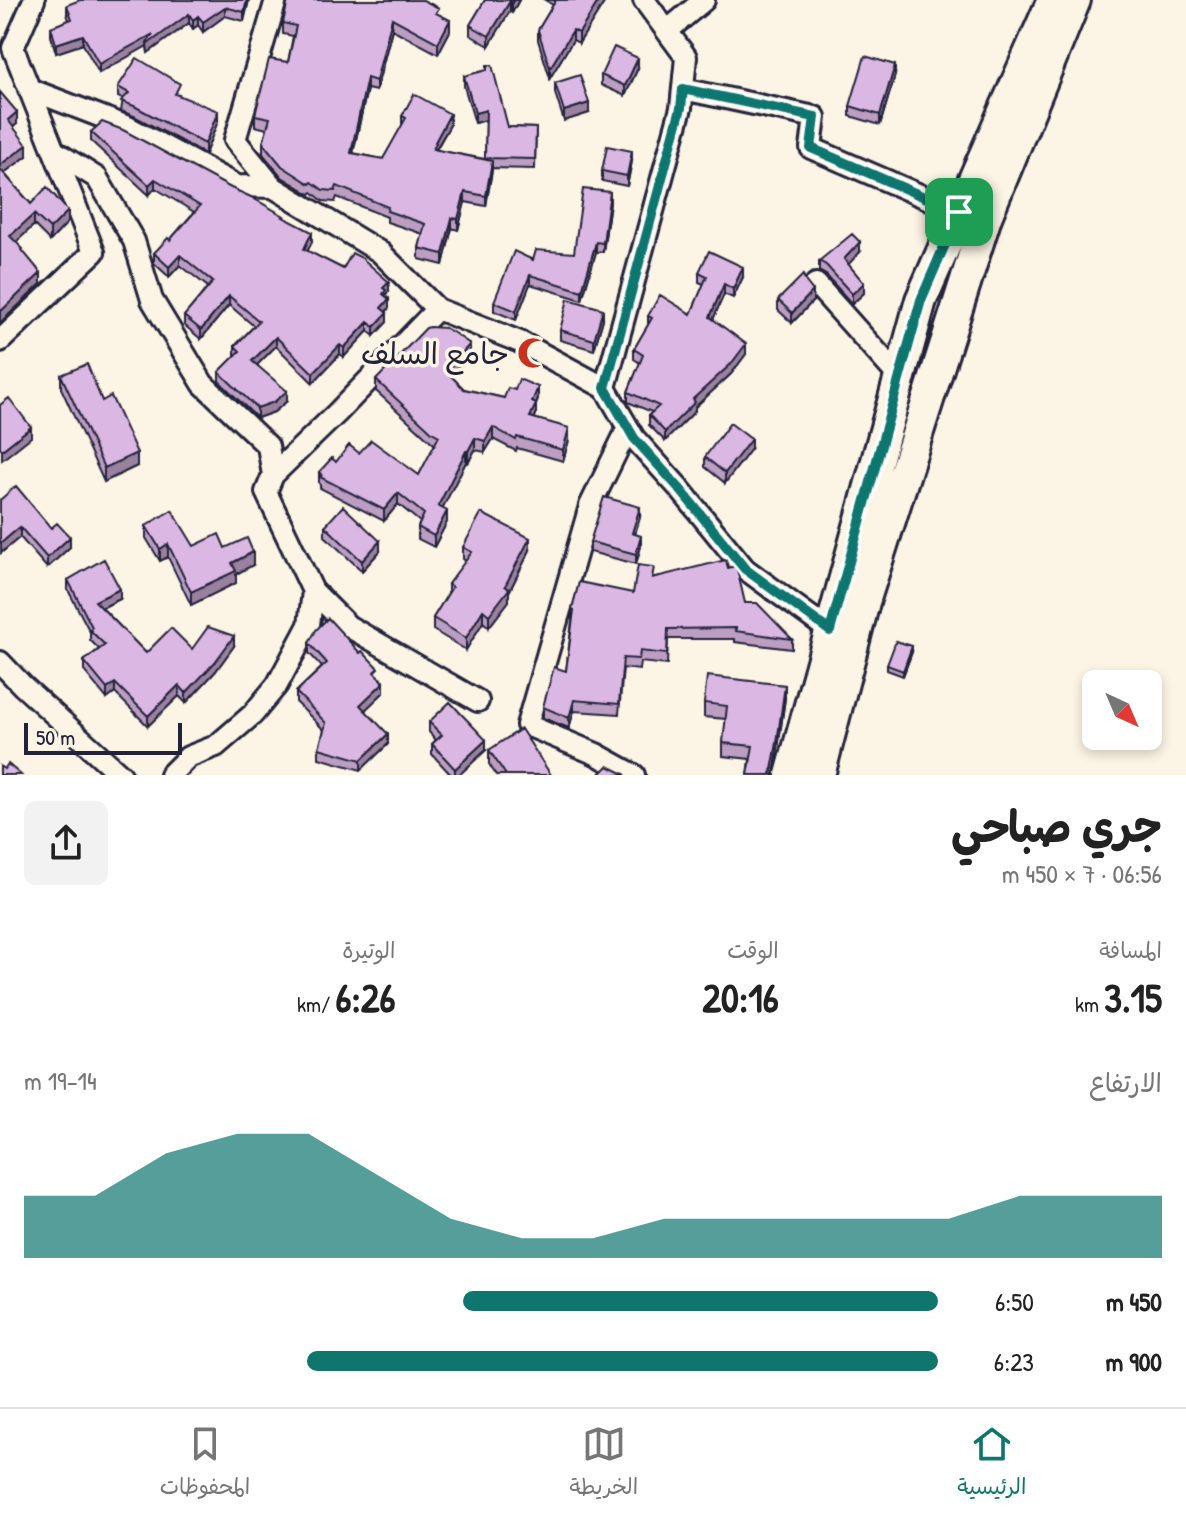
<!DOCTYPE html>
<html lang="ar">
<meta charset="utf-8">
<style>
:root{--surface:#fff;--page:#f2f2f2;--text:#222;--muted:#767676;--line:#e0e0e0;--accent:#0f766e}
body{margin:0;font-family:"Patrick Hand","Playpen Sans Arabic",sans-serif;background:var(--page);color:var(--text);direction:rtl;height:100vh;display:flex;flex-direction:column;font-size:30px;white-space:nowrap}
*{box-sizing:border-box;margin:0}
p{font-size:26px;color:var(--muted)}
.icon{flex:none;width:44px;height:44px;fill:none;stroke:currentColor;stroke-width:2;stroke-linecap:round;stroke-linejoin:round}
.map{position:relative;height:775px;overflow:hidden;direction:ltr}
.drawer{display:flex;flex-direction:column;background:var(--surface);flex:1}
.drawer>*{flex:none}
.needle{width:52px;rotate:136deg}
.tools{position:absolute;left:1082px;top:670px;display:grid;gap:16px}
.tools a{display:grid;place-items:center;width:80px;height:80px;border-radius:12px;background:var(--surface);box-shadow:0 4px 12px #0003;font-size:40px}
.scale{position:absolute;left:24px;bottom:20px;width:158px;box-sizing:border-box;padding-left:8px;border:4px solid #22223b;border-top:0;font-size:22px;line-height:28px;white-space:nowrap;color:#22223b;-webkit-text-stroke:6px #fcf5e5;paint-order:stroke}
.pin{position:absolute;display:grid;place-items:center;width:68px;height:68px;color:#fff;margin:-34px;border-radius:16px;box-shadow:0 4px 12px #0006}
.round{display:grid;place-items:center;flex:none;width:84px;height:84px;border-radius:12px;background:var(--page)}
.head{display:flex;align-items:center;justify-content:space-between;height:136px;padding:0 24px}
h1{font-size:44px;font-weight:700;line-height:60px}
.stats{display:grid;grid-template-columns:repeat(3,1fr);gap:12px;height:136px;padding:8px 24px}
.stats div{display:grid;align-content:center}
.stats b{font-size:40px;font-weight:700}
.stats small{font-size:22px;font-weight:400}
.stats p{font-size:22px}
.chart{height:224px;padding:16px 24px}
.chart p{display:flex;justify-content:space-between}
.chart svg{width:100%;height:144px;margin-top:8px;fill:var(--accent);opacity:.7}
ul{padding:0 24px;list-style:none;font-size:26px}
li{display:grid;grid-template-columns:128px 96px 1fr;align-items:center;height:60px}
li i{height:20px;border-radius:10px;background:var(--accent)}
.dock{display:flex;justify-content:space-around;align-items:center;height:112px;border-top:2px solid var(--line);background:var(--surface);font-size:22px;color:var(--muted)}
.dock a{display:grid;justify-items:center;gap:4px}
.dock .current{color:var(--accent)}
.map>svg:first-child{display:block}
</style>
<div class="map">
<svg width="1186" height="775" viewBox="0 0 1186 775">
<rect width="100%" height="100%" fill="#fcf5e5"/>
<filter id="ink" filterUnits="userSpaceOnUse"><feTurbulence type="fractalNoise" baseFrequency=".0125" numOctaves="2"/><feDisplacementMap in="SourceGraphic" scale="16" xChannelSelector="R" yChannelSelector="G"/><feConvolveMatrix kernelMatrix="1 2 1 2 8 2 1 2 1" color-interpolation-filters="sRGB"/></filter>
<g filter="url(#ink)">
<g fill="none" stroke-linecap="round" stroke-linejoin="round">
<defs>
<path id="street" d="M276,0L235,140L273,187L380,252L437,309L520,342L605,388L681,108L686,57L644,0
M667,31L704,0
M29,89L128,127L237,186L273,187
M683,89L815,117L811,148L959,212
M54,151L97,178L134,241L152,300L203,384L268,446L273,475
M816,284L900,378
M0,341L94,252L13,48L34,0
M605,388L634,438L679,488L745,569L830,631
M628,428L590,506L527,725L596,754L634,775
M313,591L348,626L478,701
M0,662L23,686L121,775
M170,775L188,757L216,746L253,714L277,685L309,625L313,591L266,492L273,475L337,413L437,309"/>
<path id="secondary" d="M791,775L921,300L1053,0
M819,775L864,602L986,217L1075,0"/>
</defs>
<!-- street casing -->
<use href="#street" stroke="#22223b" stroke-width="26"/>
<!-- secondary casing -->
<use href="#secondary" stroke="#22223b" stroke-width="36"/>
<!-- street -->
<use href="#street" stroke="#fcf5e5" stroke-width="20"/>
<!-- secondary -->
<use href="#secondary" stroke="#fcf5e5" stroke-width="30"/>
</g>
<!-- wall -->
<path fill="#bc9ec3" stroke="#22223b" stroke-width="2" d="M249,0L244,21L225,16L203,32L198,25L193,29L189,23L148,53L147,46L99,73L83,44L56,53L51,36V27L69,20L67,14V5Z
M485,0H519L512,13L510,11L489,46L470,35V25Z
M545,0H604V3L579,43L573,40L550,78L538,40V30L553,5Z
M439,15L450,31L438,54L392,29L376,91L367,89L353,153L383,159L402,126V116L450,125L436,150L485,159L486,120L475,123L464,86V76L508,127L536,128L535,169L492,168L486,206L465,202L458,230L452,228L443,265L419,259V248L423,234L387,222V217L337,197L335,202L323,201L312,192L310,194L282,177L263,154V143L267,129L255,126V115L288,62L293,36L283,34V23Z
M638,68L625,96L601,85V75Z
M895,75L880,125L850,116V106Z
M555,83L589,113L564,121L555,93Z
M118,87L179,95L218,121L205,154L134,116L121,111L123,99L118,97Z
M0,92L17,124L13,127L27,156L4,173L31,204L68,222L50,241L34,225L16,242L23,252L41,284L0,323Z
M91,132L284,218L312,242L307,251L389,291L386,294L389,308L386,312L387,322L374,336L368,331L344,357L340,354L313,383L276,346L257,365L287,401L274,412L257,418L219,381V372L235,356V346L254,326L229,305L201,339L184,325V316L208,287L180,265L169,277L154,263V253L170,240L194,212L155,188L149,195L91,141Z
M632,161L627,186L602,181V171Z
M610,202L603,252H596L582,300L530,284L516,320L494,311V302L533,260L574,253Z
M860,252L848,264L864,293L852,304L826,275L819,271V261Z
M699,272L743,277L733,298L724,294L713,319L746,354L731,374L695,407V411L665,441L649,425V415L652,412L628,402V392L640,363L634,359V349L648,325V316L691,314L704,284L699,282Z
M778,300L813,301L792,323L778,310Z
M603,319L594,350L560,340V330Z
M470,355L451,376L464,389L504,398H538L536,405V415L534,418L569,440L563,461L517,448L516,451L493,439L485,452L475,450L468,463L466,462L442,508L447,522L434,547L418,539V527L420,522L398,504L384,521L320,488V485L319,483V472L359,453L419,475L435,445L376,391V380Z
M61,375L102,401L137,466L104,482L61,388Z
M751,449L725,483L705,467V457Z
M0,500L51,528L70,547L47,568L20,537L1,553Z
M640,517L635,534L641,546L636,564L590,552V542Z
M146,526L194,546L225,548L253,565L236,574V583L191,605L168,557L160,561L146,538Z
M325,526L380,551L362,571L325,536Z
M463,547L530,550L509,592V601L489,627L483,622L466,650L433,630V618L448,594V584L466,561L463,559Z
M728,568L745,603L792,639V649L735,642V639H668L667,665L640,662L639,670L623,668L619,714L574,711L569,728L543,718V707L566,671L572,620V609L633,593L654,577Z
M68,580L120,599L102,608L146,653L234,646L215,672L186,703L179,696L148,726L115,693L107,699L84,671V661L99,649L90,640V632L68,590Z
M309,643L378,676L384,692L365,710L388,744L361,770L319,758V748L324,730L296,702V692L322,667L309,653Z
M912,652L903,676L887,670V665Z
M785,698L777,756L774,775H748L750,759L723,756V743L726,719L704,717V703Z
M429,722L486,750L459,775H451L432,754V744L436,740L429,732Z
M489,750L551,775H496L489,764Z"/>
<!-- shaded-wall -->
<path fill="#99819f" stroke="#22223b" stroke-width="2" d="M247,0H249L244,21V12Z
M514,0H519L512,13V3Z
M599,0H604V3L579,43V33Z
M510,1V11L489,46V36Z
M225,7V16L203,32V22Z
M189,14V23L148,53L147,43V46L99,73V64Z
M198,16V25L193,29V20Z
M392,18V29L376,91V81Z
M450,20V31L438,54V43Z
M573,30V40L550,78V68Z
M83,35V44L56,53V44Z
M638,58V68L625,96V86Z
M895,65V75L880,125V115Z
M367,78V89L351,163V153Z
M589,103V113L564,121V111Z
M486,110V120L475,123V113Z
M218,111V121L205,154V144Z
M17,112V124L8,131V120Z
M450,114V125L436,149V154L433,149L435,142Z
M27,145V156L0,176V165Z
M632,151V161L627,186V176Z
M492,161V171L486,206V196Z
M155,179V188L149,195V185Z
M465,192V202L458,230V219Z
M610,192V202L603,252V243Z
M68,211V222L50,241V229Z
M34,214V225L10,248V236Z
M452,218V228L443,265V254Z
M312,232V242L304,258V249Z
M596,242V252L582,300V291Z
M860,242V252L844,269V259Z
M180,255V265L169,277V267Z
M743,267V277L733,298V289Z
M41,273V284L0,323V312Z
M530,275V284L516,320V311Z
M389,282V291L386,294V300L383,303V288Z
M864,283V293L852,304V294Z
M724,284V294L710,327V317Z
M813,291V301L792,323V313Z
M229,296V305L201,339V330Z
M389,299V308L381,317V308Z
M603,309V319L594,350V340Z
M387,313V322L374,336V327Z
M368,322V331L344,357V348Z
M276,337V346L252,370V361Z
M470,344V355L446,382V371Z
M746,344V354L731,374L695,407V411L665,441V432L693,399Z
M340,345V354L313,383V373Z
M538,387V398L536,405V415L530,428L532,402Z
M287,391V401L274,412L257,418V408Z
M31,427V437L2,460V450Z
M493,427V439L485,452V441Z
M569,428V440L563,461V450Z
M475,438V450L468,463V451Z
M751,439V449L725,483V473Z
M466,451V462L438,517V506Z
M137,453V466L104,482V468Z
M398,493V504L384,521V510Z
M640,507V517L632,544V533Z
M447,511V522L434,547V536Z
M20,527V537L1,553V543Z
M641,536V546L636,564V554Z
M70,537V547L47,568V558Z
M530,538V550L509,592V601L489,627V615Z
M380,541V551L362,571V561Z
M168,544V557L160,561V549Z
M253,552V565L236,574V583L191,605V592L232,563Z
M120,589V599L95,611V601Z
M483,610V622L466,650V638Z
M234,636V646L215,672L186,703V693Z
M912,646V652L903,676V671Z
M384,682V692L360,715V705Z
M115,683V693L107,699V689Z
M179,685V696L148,726V716Z
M785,685V698L777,756L774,775H771Z
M574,700V711L569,728V718Z
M388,734V744L361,770V760Z
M486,740V750L459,775H455V769Z"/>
<!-- building -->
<path fill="#dbb8e3" stroke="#22223b" stroke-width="2" d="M80,0H247L244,12L225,7L203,22L198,16L193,20L189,14L148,44L147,43L153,34L99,64L83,35L56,44L51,27L72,19L67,5Z
M288,0L305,1V0H423L439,8L436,13L450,20L438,43L392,18L376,81L367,78L351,153L383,159L406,118L402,116L414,94L450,114L435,142L436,143L433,149L492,161L486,196L465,192L458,219L452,218L443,254L419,248L425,224L387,211L388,207L337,186L335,191L323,190L312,182L310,184L282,166L263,143L270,118L255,115L269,59L288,62L296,26L283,23Z
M485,0H514L512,3L510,1L489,36L470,25Z
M556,0H599L579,33L573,30L550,68L538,30Z
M614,47L638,58L625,86L601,75Z
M865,56L895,65L880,115L850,106Z
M137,58L180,84L175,94L218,111L205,144L134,106L121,101L129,93L118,87Z
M487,65H492L508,127L536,128L535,159L485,158L486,110L475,113L464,76L487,70Z
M580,75L589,103L564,111L555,83Z
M0,92L17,112L8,120L27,145L0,165Z
M102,122L123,130L231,188L251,197L284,216L283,217L312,232L304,249L343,269L352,253L362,258L389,282L383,288L386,290L383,294L389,299L381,308L387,313L374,327L368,322L344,348L340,345L313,373L276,337L252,361L287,391L274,402L257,408L219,372L240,351L235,346L259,321L229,296L201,330L184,316L213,282L180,255L169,267L154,253L168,238L170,240L200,206L155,179L149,185L91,132Z
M607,146L632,151L627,176L602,171Z
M0,169L31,204L47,187L68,211L50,229L34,214L10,236L23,249L22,250L41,273L0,312Z
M583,189L610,192L603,243L596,242L582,291L530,275L516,311L494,302L514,251L533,260L536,250L574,253Z
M852,234L860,242L844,259L864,283L852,294L826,265L819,261Z
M709,251L743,267L733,289L724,284L710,317L746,344L731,364L693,399L695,402L665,432L649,415L659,406L628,392L643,355L634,349L652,318L648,316L660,295L691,314L707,276L699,272Z
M803,275L806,282L813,291L792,313L778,300Z
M568,299L603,309L594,340L560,330Z
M430,327L445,328L454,333L470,344L446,371L464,389L504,398L508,388L515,390L519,379L538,387L532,402L536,404L530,417L569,428L563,450L517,437L516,440L493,427L485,441L475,438L468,451H466L438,506L447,511L434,536L418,527L424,514L398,493L384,510L320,477L322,475L319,472L332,458L336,462L349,445L359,453L371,440L419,475L439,436L432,432L376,380L426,328Z
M87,364L102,401L111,396L137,453L104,468L61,375Z
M9,398L31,427L2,450L0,447V405Z
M730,423L751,439L725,473L705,457Z
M16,486L51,528L57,523L70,537L47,558L20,527L1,543L0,542V500Z
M604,497L640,507L632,533L641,536L636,554L590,542Z
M343,506L380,541L362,561L325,526Z
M172,510L194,546L219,534L225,548L247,538L253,552L232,563L236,571L191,592L168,544L160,549L146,526Z
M481,513L530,538L505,586L509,589L489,615L483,610L466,638L433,618L452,587L448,584L472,552L463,547Z
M104,559L120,589L95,601L146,653L171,628L192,649L208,627L234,636L215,662L186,693L179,685L148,716L115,683L107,689L84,661L105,645L90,630L92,627L68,580Z
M726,560L728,568L735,566L737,569L745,603H757L792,639L735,631L736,628L668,629L667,654L640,651L639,659L623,658L619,704L574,700L569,718L543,707L554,667L566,671L574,610L572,609L579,582L633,593L638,565L654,567L652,578Z
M328,618L360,653L362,651L378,668L374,672L384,682L360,705L388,734L361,760L319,748L326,723L296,692L327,663L309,643L316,630Z
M896,641L912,646L903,671L887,665Z
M707,676L785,685L777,743L771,775H748L753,746L723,743L727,706L704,703Z
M450,702L486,740L455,769L432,744L442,735L429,722Z
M521,729L551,775H506L489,750Z
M8,764L21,775H0V766L4,769Z
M608,766L626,775H599Z"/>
</g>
<g fill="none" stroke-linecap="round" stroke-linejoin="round" filter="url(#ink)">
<defs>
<path id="route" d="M683,89L815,117L811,148L959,212L921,300L830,631L745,569L679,488L634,438L605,388L681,108Z"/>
</defs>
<!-- route casing -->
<use href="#route" stroke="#fff" stroke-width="16"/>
<!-- route -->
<use href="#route" stroke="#0f766e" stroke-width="10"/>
</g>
<!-- icons -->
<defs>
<symbol id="mosque-bare" viewBox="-9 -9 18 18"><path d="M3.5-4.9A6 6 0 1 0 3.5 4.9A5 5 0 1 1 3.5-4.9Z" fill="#c8321e" stroke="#fcf5e5" stroke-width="2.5" paint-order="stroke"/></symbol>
</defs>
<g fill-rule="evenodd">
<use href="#mosque-bare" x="511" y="331" width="44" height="44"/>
</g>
<g text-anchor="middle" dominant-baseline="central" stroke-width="7" stroke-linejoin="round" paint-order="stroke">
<!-- poi labels -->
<g font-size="30" fill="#22223b" stroke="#fcf5e5" text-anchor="end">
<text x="509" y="353">جامع السلف</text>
</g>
</g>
</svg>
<div class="tools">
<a><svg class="needle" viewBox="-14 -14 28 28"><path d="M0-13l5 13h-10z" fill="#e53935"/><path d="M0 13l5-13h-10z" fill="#767676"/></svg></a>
</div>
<div class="scale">50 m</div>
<div class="pin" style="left:959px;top:212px;background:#1e9e55"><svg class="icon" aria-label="arrive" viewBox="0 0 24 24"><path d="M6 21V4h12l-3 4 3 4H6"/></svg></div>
</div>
<section class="drawer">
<div class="head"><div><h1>جري صباحي</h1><p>06:56 · 7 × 450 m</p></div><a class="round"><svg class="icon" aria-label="share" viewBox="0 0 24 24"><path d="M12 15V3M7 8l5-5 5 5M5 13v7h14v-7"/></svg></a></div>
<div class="stats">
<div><p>المسافة</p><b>3.15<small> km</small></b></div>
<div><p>الوقت</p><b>20:16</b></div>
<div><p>الوتيرة</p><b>6:26<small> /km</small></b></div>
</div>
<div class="chart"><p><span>الارتفاع</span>14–19 m</p>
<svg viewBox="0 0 160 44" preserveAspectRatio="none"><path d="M0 44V25L10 25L20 12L30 6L40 6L50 19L60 32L70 38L80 38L90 32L100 32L110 32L120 32L130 32L140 25L150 25L160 25V44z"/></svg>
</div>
<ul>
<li><b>450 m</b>6:50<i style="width:52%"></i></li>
<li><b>900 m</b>6:23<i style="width:69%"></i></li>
</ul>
</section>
<nav class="dock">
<a class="current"><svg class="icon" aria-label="home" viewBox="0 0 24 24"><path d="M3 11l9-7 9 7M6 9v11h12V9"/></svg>الرئيسية</a>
<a><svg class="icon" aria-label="map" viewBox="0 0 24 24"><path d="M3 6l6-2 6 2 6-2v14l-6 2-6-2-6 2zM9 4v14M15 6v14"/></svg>الخريطة</a>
<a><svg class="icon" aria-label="saved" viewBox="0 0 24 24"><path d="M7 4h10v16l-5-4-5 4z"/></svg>المحفوظات</a>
</nav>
